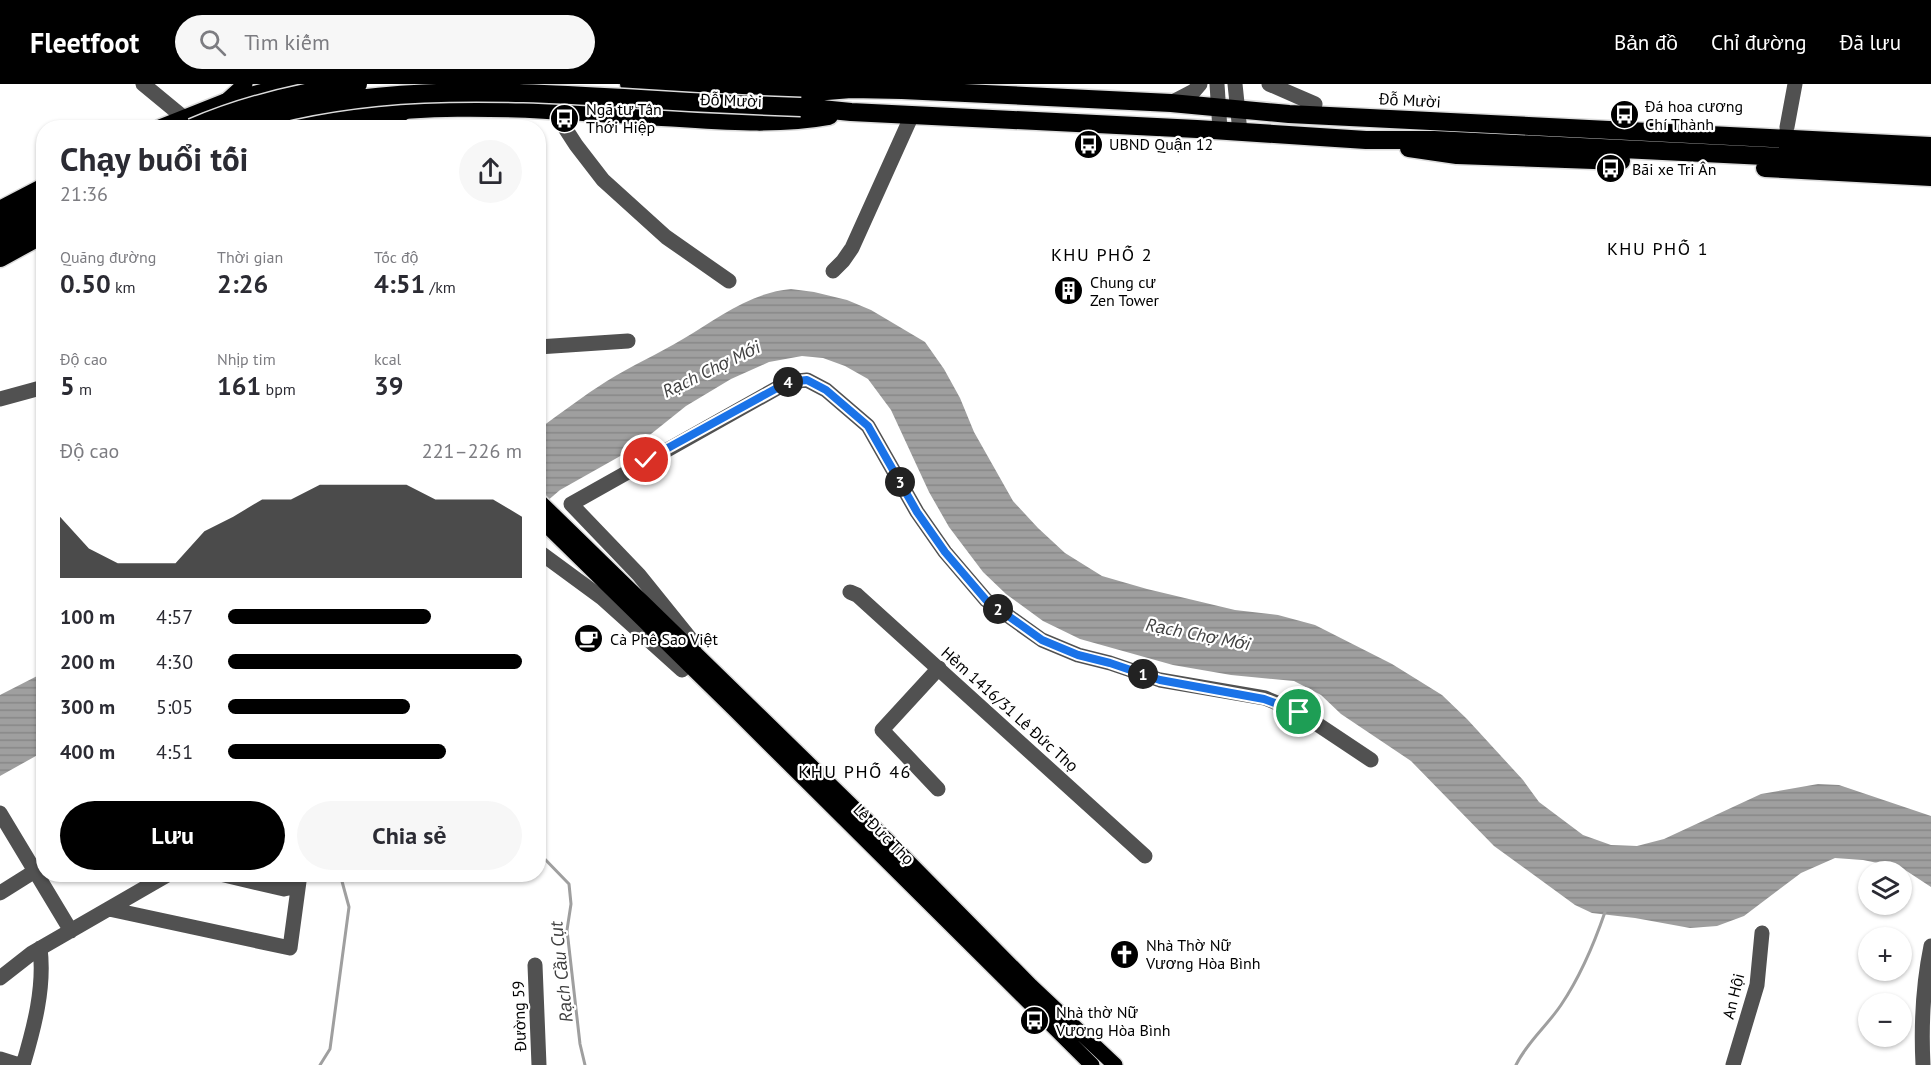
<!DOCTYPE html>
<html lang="vi">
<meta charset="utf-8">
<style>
:root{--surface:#fff;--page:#f7f7f7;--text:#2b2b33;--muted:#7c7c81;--accent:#000}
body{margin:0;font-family:"PT Sans",sans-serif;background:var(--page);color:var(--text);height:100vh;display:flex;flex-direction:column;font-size:22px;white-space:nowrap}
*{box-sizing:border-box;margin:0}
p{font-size:20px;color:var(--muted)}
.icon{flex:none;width:33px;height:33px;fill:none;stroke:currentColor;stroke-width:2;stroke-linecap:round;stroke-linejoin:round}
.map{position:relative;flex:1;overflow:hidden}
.drawer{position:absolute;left:36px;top:36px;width:510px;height:762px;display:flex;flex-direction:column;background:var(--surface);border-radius:24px;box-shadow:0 2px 4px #0004}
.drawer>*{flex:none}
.tools{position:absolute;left:1858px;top:777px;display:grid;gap:12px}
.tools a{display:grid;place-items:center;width:54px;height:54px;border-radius:50%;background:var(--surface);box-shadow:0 2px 4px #0004;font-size:30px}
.pin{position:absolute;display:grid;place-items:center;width:51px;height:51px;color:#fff;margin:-26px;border:3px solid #fff;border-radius:50%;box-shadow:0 2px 6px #0007}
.km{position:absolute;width:30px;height:30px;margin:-15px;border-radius:50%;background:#222;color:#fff;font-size:16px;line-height:30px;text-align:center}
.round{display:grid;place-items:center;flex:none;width:63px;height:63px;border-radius:32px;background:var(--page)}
.headline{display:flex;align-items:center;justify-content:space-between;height:102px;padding:0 24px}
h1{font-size:33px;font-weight:700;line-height:45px}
.stats{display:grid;grid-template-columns:repeat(3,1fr);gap:9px;height:102px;padding:6px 24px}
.stats div{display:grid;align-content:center}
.stats b{font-size:26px;font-weight:700}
.stats small{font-size:16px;font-weight:400}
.stats p{font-size:16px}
.chart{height:168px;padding:12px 24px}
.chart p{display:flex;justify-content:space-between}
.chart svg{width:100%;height:108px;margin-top:6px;fill:var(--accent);opacity:.7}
.primary-button{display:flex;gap:12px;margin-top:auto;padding:12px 24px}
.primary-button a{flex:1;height:69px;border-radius:36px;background:var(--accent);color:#fff;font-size:24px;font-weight:700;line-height:69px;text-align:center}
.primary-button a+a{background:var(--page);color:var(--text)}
ul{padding:0 24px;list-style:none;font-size:20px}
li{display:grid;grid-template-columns:96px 72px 1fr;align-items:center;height:45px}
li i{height:15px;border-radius:8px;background:var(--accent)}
header{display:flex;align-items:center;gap:36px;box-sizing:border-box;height:84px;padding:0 30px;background:var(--accent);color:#fff}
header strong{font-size:28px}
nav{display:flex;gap:33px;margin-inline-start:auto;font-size:21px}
.search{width:420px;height:54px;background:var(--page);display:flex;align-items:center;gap:15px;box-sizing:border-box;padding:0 21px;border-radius:33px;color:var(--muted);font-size:22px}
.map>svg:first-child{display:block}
</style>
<header>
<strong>Fleetfoot</strong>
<div class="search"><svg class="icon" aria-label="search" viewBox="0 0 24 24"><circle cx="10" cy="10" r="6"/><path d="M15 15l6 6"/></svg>Tìm kiếm</div>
<nav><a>Bản đồ</a><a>Chỉ đường</a><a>Đã lưu</a></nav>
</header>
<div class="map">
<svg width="1931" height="981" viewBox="0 0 1931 981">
<defs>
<pattern id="water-rules" width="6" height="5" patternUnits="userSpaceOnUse" patternTransform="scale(1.5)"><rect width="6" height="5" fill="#9f9f9f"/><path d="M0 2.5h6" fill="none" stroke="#878787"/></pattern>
</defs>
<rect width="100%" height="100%" fill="#fff"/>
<!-- water -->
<path fill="url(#water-rules)" d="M791,205L814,208L847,216L871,226L925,258L944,285L960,314L974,348L1013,417L1038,444L1065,469L1102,492L1147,505L1235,526L1278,531L1315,541L1392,580L1442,611L1467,635L1523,696L1539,718L1583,751L1611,761L1637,762L1664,755L1761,710L1818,700L1839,701L1931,732V803L1902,784L1863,776L1835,774L1801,789L1744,832L1717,842L1690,844L1635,834L1592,829L1575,821L1494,762L1411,677L1341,630L1321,611L1294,597L1231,591L1173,581L1080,555L1043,537L1006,510L983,488L949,443L929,408L891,326L868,295L845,282L823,274L802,272L769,278L731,295L686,322L631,366L560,406L539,424V345C561,329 583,312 607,297C631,282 658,270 683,255C718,234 749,209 791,205Z
M43,589V668L0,692V611Z"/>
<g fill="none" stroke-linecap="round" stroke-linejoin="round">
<!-- stream -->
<path stroke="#9f9f9f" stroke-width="3" d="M538,768L569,800L571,820L567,846L580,960L585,981
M320,981L330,965L349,823L340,790
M1516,981C1527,958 1547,942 1561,921C1580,893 1594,860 1605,828"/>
<defs>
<path id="major" d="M225,18L245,0
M383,44L407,26
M538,416L891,760L1031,902L1115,981
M538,433L735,626L1092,981"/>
<path id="highway" d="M629,0L802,9L851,5L902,6L1171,19L1289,30L1931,62
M801,23L851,28L1197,45L1366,56H1434L1931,80
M161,44L224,19L296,0
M287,44C405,14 526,24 646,32C707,35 769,43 829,32
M1409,64L1457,71L1621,77
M1765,84L1931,93
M0,126L44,103
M0,142L44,118
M0,158L44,133
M0,174L44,150"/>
</defs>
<!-- major casing -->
<use href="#major" stroke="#dbdbdb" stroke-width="18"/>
<!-- highway casing -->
<use href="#highway" stroke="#dbdbdb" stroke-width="21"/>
<!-- minor -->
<path stroke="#515151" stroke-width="15" d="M143,0L183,33
M1217,0L1220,46
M1235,0L1240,48
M1269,0L1315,20
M1171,19L1194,7L1200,0
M554,27L576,61L603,96L666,153L729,197
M1787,43L1795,0
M833,187L843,177L852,164L912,31
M538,263L628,257
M0,315L44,303
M538,467L602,514L682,586
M850,508L857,511L1145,772
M694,568L693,558L639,491L571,420L788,298L807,296L826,306L868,342L917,428L945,468L986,516L1042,556L1078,571L1110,579L1160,596L1265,614L1299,628L1371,676
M938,705L882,646L939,584
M0,729L71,847
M220,790L284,805L298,802
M0,809L43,782
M109,825L290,864L300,790
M535,881L539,981
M0,894L32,869L169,790
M0,975L19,981
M23,981C34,944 45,903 40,864
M1733,981L1757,901L1762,849
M1923,981C1921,941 1923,901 1931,862"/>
<!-- major -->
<use href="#major" stroke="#000" stroke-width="15"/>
<!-- highway -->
<use href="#highway" stroke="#000" stroke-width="18"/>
<defs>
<path id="highway-bridge" d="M192,44C245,21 301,8 358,0
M228,44C356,0 490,6 624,14C683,18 742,21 801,23"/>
</defs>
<!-- highway-bridge casing -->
<use href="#highway-bridge" stroke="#dbdbdb" stroke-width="21" stroke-linecap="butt"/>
<!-- highway-bridge -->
<use href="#highway-bridge" stroke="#000" stroke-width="18"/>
</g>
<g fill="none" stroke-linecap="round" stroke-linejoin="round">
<defs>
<path id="route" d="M646,376L788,298L807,296L826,306L868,342L917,428L945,468L986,516L1042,556L1078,571L1110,579L1160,596L1264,615L1299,628"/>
</defs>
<!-- route casing -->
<use href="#route" stroke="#fff" stroke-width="12"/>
<!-- route -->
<use href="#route" stroke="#1a73e8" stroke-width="8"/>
</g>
<!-- icons -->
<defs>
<symbol id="bus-disc" viewBox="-11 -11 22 22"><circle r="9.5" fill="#000" stroke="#fff"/><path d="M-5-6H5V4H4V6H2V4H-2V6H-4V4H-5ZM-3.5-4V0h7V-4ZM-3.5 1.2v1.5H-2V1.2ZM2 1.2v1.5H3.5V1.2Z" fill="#fff"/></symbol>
<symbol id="building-disc" viewBox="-11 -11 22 22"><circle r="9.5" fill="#000" stroke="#fff"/><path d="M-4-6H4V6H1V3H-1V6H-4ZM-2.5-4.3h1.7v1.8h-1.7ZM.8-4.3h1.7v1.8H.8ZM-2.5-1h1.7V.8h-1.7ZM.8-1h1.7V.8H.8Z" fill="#fff"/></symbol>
<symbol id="cafe-disc" viewBox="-11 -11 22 22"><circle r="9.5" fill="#000" stroke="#fff"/><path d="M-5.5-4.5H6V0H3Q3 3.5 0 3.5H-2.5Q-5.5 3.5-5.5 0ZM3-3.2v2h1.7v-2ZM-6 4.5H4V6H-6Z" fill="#fff"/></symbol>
<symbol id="church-disc" viewBox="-11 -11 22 22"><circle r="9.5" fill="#000" stroke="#fff"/><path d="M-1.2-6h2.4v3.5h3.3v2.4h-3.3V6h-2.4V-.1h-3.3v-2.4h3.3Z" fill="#fff"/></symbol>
</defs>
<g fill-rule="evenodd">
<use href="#bus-disc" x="1608" y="14" width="33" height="33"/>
<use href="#bus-disc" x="548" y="18" width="33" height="33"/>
<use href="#bus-disc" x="1072" y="44" width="33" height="33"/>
<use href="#bus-disc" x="1594" y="68" width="33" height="33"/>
<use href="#building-disc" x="1052" y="190" width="33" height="33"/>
<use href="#cafe-disc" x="572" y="538" width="33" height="33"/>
<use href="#church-disc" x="1108" y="854" width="33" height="33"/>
<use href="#bus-disc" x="1018" y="920" width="33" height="33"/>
</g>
<g text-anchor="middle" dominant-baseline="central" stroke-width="4.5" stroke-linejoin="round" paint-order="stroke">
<!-- street labels -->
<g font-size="16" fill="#000" stroke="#fff">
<text transform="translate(731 16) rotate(2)">Đỗ Mười</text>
<text transform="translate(1410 16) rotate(3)">Đỗ Mười</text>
<text transform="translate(1010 625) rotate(42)">Hẻm 1416/31 Lê Đức Thọ</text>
<text transform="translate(884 750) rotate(45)">Lê Đức Thọ</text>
<text transform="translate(1733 912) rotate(-76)">An Hội</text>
<text transform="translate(519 932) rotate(-92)">Đường 59</text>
</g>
<!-- poi labels -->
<g font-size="16" fill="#000" stroke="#fff" text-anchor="start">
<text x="1645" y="22">Đá hoa cương<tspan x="1645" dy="18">Chí Thành</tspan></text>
<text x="586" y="25">Ngã tư Tân<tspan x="586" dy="18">Thới Hiệp</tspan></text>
<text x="1109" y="60">UBND Quận 12</text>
<text x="1632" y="85">Bãi xe Tri Ân</text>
<text x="1090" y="198">Chung cư<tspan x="1090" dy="18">Zen Tower</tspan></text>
<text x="610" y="555">Cà Phê Sao Việt</text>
<text x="1146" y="861">Nhà Thờ Nữ<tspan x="1146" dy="18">Vương Hòa Bình</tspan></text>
<text x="1056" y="928">Nhà thờ Nữ<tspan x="1056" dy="18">Vương Hòa Bình</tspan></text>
</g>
<!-- neighbourhood labels -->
<g font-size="18" letter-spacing="1.5" fill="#000" stroke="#fff">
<text x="1658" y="164">KHU PHỐ 1</text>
<text x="1102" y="170">KHU PHỐ 2</text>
<text x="855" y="687">KHU PHỐ 46</text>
</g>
<!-- water labels -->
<g font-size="18" font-style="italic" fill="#404040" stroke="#fff">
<text transform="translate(711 285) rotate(-26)">Rạch Chợ Mới</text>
<text transform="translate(1198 550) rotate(11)">Rạch Chợ Mới</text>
<text transform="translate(561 888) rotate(-96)">Rạch Cầu Cụt</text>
</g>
</g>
</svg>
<div class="tools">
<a><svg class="icon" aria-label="layers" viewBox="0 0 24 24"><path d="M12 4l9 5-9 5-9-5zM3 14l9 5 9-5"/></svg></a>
<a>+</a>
<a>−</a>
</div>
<div class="pin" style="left:1299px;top:628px;background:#1e9e55"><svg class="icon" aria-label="arrive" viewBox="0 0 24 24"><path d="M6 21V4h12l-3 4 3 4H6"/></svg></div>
<div class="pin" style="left:646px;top:376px;background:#d93025"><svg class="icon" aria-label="check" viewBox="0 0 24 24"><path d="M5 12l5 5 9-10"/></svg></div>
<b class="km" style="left:1143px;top:590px">1</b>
<b class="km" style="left:998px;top:525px">2</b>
<b class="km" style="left:900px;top:398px">3</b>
<b class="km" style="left:788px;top:298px">4</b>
<section class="drawer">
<div class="headline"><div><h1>Chạy buổi tối</h1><p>21:36</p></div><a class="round"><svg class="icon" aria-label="share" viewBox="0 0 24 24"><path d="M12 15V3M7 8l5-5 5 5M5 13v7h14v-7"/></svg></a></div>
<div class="stats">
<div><p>Quãng đường</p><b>0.50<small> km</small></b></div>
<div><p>Thời gian</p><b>2:26</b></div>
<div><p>Tốc độ</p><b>4:51<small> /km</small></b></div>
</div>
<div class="stats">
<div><p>Độ cao</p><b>5<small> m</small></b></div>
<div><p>Nhịp tim</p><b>161<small> bpm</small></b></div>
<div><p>kcal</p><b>39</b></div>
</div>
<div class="chart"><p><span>Độ cao</span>221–226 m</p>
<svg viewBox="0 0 160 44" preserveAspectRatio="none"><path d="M0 44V19L10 32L20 38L30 38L40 38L50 25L60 19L70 12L80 12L90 6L100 6L110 6L120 6L130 12L140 12L150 12L160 19V44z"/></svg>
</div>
<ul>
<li><b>100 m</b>4:57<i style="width:69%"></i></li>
<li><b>200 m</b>4:30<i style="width:100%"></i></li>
<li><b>300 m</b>5:05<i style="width:62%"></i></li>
<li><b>400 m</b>4:51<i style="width:74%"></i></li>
</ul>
<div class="primary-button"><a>Lưu</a><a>Chia sẻ</a></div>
</section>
</div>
